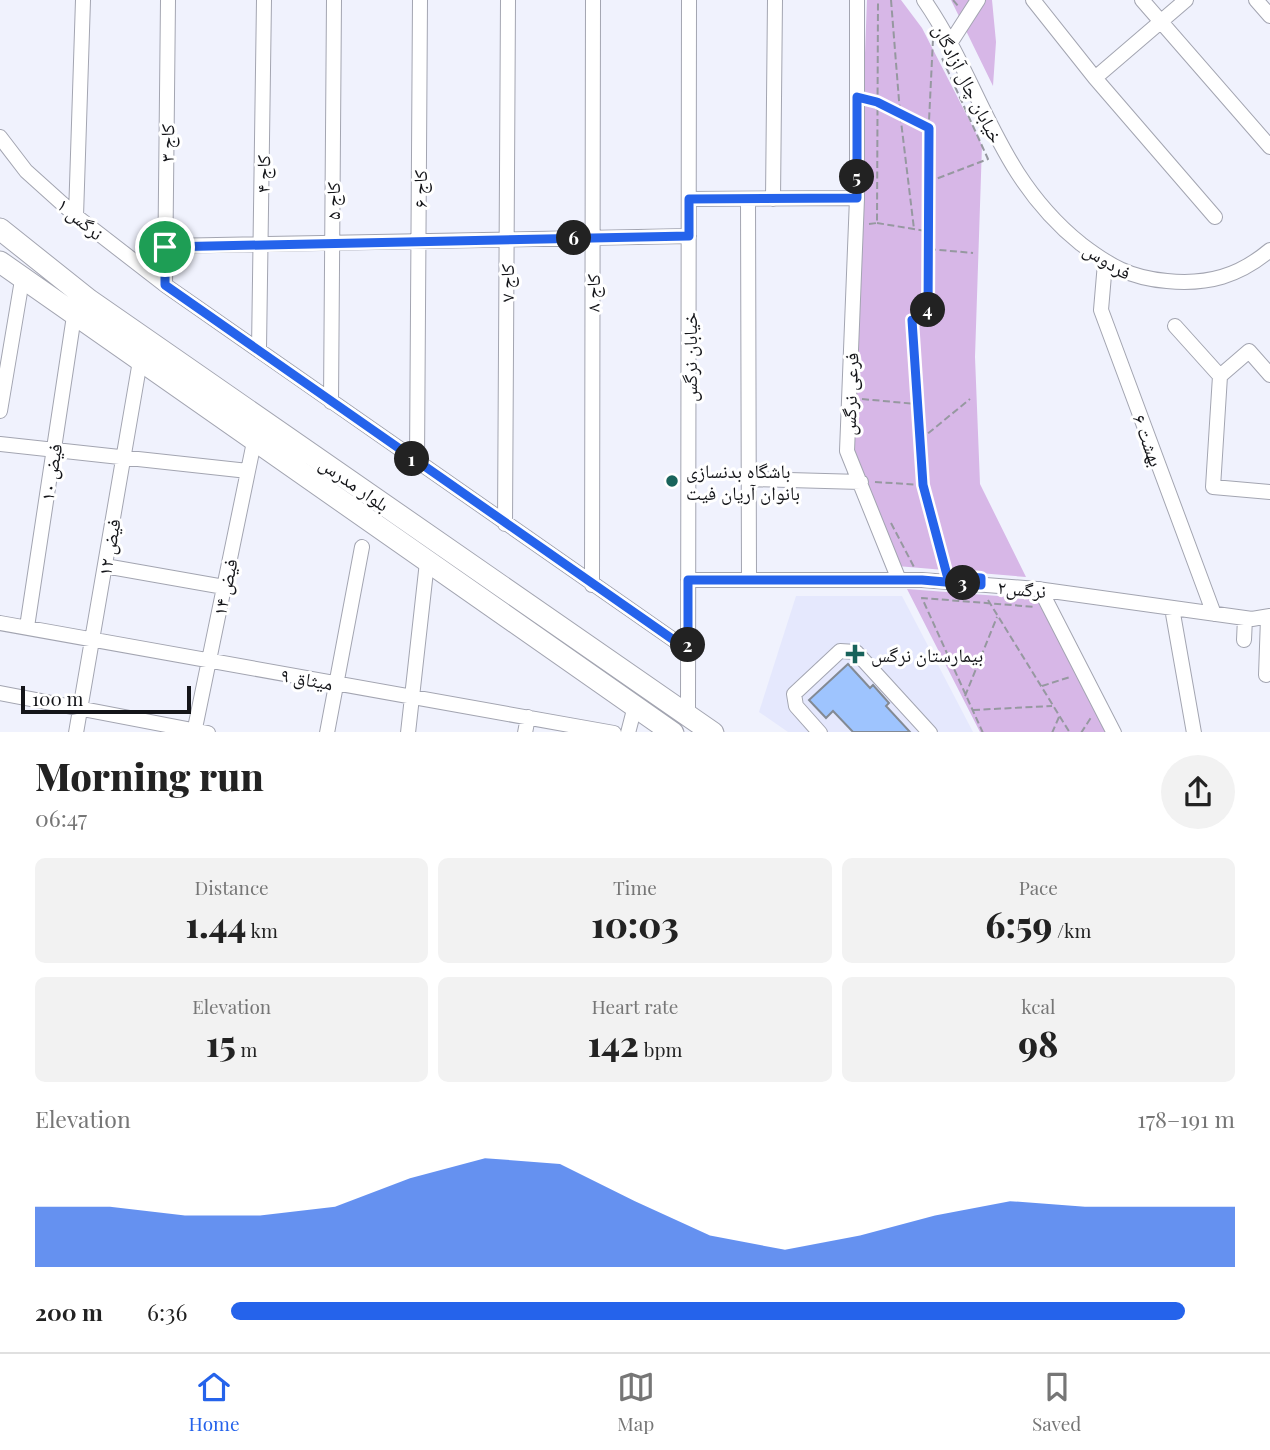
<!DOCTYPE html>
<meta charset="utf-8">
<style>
:root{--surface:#fff;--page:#f2f2f2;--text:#222;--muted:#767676;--line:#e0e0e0;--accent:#2563eb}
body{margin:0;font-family:"Playfair Display","Noto Naskh Arabic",serif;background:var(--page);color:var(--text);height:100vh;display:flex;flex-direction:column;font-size:26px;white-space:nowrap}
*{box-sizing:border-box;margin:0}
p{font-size:23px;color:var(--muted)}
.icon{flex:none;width:38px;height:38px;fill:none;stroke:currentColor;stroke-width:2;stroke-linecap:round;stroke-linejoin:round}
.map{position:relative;height:732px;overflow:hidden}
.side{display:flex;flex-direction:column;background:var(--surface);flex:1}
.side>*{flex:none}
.scale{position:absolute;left:21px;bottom:18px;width:170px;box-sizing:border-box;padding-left:7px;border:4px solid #141519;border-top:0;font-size:19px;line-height:24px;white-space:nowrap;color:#141519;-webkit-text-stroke:5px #fff;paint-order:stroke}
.pin{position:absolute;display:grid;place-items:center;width:60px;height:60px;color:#fff;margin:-30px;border:4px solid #fff;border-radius:50%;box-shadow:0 2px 7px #0007}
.km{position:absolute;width:35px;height:35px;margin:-18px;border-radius:50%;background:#222;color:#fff;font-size:19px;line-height:35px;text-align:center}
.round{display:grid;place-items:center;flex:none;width:74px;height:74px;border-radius:37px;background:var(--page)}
.overview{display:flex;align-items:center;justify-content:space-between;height:119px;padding:0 35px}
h1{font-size:38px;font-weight:800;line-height:52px}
.stats{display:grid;grid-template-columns:repeat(3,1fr);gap:10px;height:119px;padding:7px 35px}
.stats div{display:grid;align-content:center;border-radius:10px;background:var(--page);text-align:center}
.stats b{font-size:35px;font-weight:800}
.stats small{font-size:19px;font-weight:400}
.stats p{font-size:19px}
.chart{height:196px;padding:14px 35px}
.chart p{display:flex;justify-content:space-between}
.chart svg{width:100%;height:126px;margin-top:7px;fill:var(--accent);opacity:.7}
ul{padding:0 35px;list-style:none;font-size:23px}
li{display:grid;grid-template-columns:112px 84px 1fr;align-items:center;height:52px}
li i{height:18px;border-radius:9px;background:var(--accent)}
.dock{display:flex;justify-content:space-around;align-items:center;height:98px;border-top:2px solid var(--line);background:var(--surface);font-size:19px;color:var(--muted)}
.dock a{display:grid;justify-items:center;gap:4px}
.dock .on{color:var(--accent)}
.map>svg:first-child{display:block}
</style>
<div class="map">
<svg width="1270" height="733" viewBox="0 0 1270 733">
<rect width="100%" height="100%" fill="#f0f2fd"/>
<!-- built -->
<path fill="#e5e8fd" d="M796,596H902L973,732H788L759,712Z"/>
<!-- green -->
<path fill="#d7b7e7" d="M867,0H901L922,28L982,145L975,357L980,484L1026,577L897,566L850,452Z
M951,0H992L996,42L993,86Z
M907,589L1037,599L1107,732H980Z"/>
<!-- building -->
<path fill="#9ec4fe" stroke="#838a94" stroke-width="2" d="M848,664L870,688L873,685L889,703L886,706L910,732H853L833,711L826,718L809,700Z"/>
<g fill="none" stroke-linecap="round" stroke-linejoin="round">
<defs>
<path id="minor" d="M857,0V198L847,451L899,580
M924,0C982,84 995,175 1081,244C1110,266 1130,278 1167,281C1208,285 1239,276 1270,250
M1033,0L1095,78L1215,217
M1142,0L1270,147
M1256,0L1270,16
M949,45L978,0
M1095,78L1186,0
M0,137L26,171L76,216L165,285L688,650
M689,199L857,198
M748,199L749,580
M773,199L775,0
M76,216L83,0
M165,246L689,236
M1105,263L1101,310L1214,614
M165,285L168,0
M1175,326L1220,376L1213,487L1270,492
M259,349L264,0
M1220,376L1249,351L1270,375
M331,402L334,0
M0,411L22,280
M0,444L248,471
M417,463L420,0
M748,479L861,482
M505,524L508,0
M105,566L224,587
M688,580H922L1037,589L1252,619L1270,616
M592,585L593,0
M1040,589L1114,733
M1172,608L1194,733
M0,623L614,733
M27,627L74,316
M1244,640L1245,618
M1266,675L1268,618
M0,693L208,733
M688,714L689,0
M76,733L140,361
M194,733L254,442
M327,733L362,547
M408,733L427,562
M525,733L528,717
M628,733L635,706
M820,733L796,706L794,694L840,651L856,652L930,733"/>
<path id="highway" d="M0,229L89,300L713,733
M0,262L673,733"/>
</defs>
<!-- minor casing -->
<use href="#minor" stroke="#a3a5b1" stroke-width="16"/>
<!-- highway casing -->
<use href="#highway" stroke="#a3a5b1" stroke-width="23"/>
<!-- path -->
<path stroke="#9698a0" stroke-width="2" stroke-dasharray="7 3.5" stroke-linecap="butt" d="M891,0L900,113L914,229
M953,0L959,7
M933,39L927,162L928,316L912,320V343L923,485L945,567
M869,100L928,127
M928,182L988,159L941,56
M877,223L926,231
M869,224L877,223L878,0
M929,249L973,253
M862,399L916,404
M920,440L970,399
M875,482L922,485
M891,523L914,567
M988,600L1070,733
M1042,686L1070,677
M965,696L997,617
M973,710L1052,706
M983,733L922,598L1036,607
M1052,733L1059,717
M1081,733L1092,716"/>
<!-- minor -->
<use href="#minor" stroke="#fff" stroke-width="14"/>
<!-- highway -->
<use href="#highway" stroke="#fff" stroke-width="21"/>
</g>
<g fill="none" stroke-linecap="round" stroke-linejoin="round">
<defs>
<path id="route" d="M857,97L877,102L929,128L928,316L912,320L923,485L947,575L981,578V585L922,580H688V650L165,285V247L689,236V199L857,198Z"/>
</defs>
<!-- route casing -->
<use href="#route" stroke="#fff" stroke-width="14"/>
<!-- route -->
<use href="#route" stroke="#2563eb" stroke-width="9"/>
</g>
<!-- markers -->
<g fill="#18635b" stroke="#fff" stroke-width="2.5">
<circle cx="672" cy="481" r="7"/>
<path d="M851.5 643.5h7v7h7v7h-7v7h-7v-7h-7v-7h7z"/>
</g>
<g text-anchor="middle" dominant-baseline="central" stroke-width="6" stroke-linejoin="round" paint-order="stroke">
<!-- street labels -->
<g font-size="19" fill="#141519" stroke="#fff">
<text transform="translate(969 83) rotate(63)">خیابان چال آزادگان</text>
<text transform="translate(166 143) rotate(-89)">کاج ۳</text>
<text transform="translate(262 174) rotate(-89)">کاج ۴</text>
<text transform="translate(419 189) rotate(-90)">کاج ۶</text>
<text transform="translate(332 201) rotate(-90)">کاج ۵</text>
<text transform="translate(81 218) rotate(40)">نرگس ۱</text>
<text transform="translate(1108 260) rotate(32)">فردوس</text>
<text transform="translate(506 283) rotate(-90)">کاج ۷</text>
<text transform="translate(592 293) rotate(-90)">کاج ۸</text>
<text transform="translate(689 357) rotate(-90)">خیابان نرگس</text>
<text transform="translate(849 394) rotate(-88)">فرعی نرگس</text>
<text transform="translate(1149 440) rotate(70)">بهشت ۶</text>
<text transform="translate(50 472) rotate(-81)">فیض ۱۰</text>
<text transform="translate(355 483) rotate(35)">بلوار مدرس</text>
<text transform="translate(108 547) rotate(-80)">فیض ۱۲</text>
<text transform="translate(224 587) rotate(-78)">فیض ۱۴</text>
<text transform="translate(1022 588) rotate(5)">نرگس۲</text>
<text transform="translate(307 678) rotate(10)">میثاق ۹</text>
</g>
<!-- poi labels -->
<g font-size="19" fill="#141519" stroke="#fff" text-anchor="start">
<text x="686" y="470">باشگاه بدنسازی<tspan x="686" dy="22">بانوان آریان فیت</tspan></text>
<text x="871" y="654">بیمارستان نرگس</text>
</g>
</g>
</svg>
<div class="scale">100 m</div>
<div class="pin" style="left:165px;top:247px;background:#1e9e55"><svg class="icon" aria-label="arrive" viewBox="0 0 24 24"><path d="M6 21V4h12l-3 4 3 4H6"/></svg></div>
<b class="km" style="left:412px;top:459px">1</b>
<b class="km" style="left:688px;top:645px">2</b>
<b class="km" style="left:963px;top:583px">3</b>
<b class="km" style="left:928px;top:310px">4</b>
<b class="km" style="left:857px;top:177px">5</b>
<b class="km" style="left:574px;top:238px">6</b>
</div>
<section class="side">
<div class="overview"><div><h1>Morning run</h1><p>06:47</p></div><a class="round"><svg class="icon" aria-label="share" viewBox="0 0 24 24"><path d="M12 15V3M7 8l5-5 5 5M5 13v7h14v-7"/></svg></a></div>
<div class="stats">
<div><p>Distance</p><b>1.44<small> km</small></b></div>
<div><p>Time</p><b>10:03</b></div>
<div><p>Pace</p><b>6:59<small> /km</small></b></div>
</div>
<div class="stats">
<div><p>Elevation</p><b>15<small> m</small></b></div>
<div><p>Heart rate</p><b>142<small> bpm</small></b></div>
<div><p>kcal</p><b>98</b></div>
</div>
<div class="chart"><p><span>Elevation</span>178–191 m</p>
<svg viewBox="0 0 160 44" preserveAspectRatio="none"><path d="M0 44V23L10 23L20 26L30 26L40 23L50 13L60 6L70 8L80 21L90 33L100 38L110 33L120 26L130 21L140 23L150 23L160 23V44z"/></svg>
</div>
<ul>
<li><b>200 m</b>6:36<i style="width:95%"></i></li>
</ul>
</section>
<nav class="dock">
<a class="on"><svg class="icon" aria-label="home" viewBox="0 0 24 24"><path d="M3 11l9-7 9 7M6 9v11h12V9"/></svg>Home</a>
<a><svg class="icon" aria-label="map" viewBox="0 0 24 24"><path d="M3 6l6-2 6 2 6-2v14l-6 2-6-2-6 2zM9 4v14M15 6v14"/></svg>Map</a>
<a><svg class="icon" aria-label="saved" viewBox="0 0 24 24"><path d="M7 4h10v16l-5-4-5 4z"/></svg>Saved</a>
</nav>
